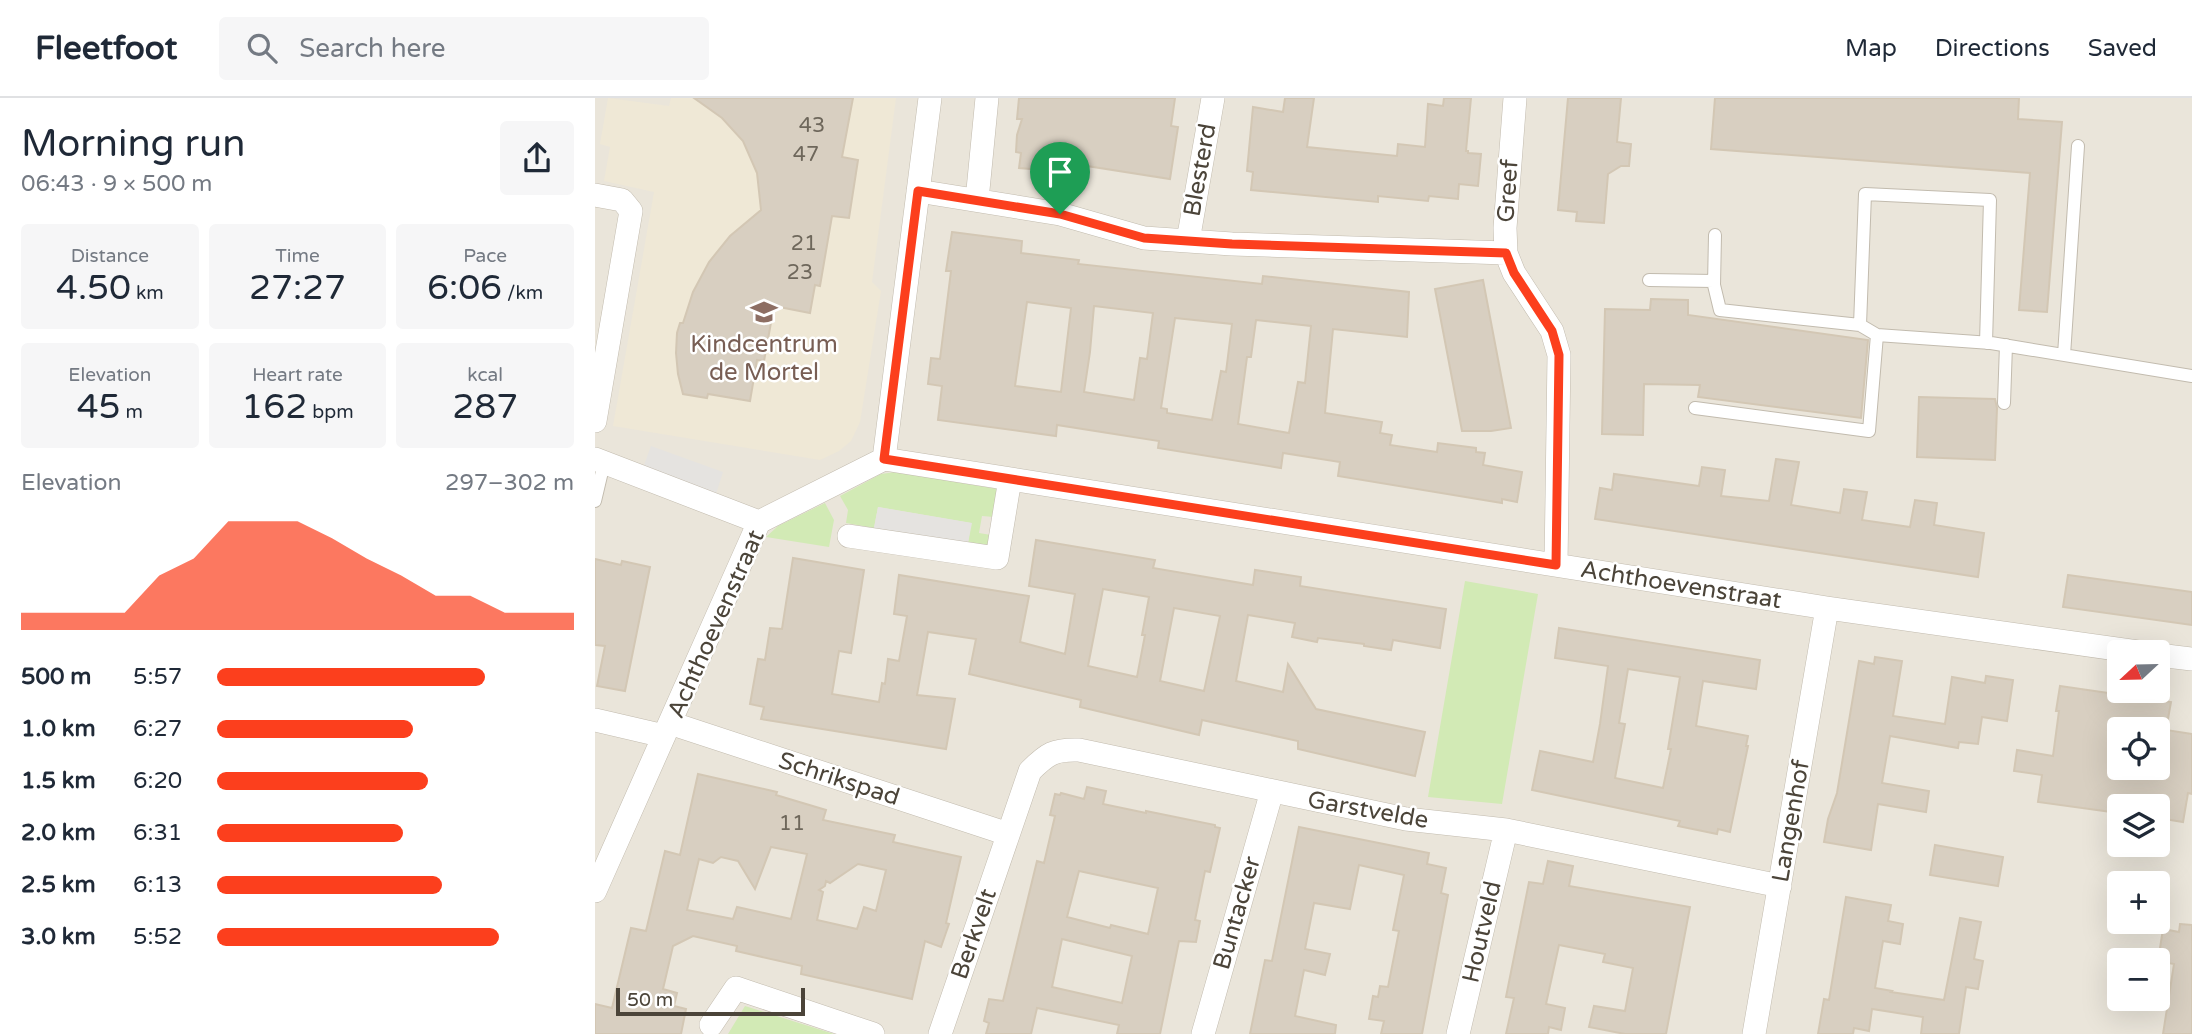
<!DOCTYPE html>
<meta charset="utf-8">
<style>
:root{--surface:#fff;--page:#f6f6f7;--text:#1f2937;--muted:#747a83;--line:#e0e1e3;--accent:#fc3f1d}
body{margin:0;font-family:"Varela Round",sans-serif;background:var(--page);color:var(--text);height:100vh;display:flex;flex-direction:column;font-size:26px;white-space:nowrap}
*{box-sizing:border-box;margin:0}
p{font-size:23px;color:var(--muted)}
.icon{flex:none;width:38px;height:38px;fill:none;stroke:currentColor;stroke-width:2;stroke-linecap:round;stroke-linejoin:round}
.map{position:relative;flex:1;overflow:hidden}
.sheet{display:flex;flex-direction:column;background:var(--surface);width:595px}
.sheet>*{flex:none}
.needle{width:46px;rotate:248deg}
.tools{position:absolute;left:1512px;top:542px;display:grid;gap:14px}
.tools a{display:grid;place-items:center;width:63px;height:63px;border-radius:7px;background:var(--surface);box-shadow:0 7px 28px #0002;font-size:35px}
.scale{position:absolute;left:21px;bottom:18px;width:189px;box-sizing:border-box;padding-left:7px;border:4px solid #4b4439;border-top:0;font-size:19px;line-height:24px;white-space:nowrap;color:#4b4439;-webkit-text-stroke:5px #fff;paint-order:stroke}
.pin{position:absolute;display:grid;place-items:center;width:60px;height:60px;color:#fff;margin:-72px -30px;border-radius:50% 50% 50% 0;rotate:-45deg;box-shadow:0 0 7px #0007}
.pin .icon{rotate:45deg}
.round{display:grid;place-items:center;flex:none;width:74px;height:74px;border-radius:7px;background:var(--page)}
.overview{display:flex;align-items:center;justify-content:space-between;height:119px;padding:0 21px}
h1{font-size:38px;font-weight:600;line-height:52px}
.stats{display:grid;grid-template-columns:repeat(3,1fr);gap:10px;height:119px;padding:7px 21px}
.stats div{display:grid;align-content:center;border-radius:7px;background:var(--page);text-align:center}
.stats b{font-size:35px;font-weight:600}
.stats small{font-size:19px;font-weight:400}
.stats p{font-size:19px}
.chart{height:196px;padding:14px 21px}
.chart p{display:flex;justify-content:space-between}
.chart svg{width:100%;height:126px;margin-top:7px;fill:var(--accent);opacity:.7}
ul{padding:0 21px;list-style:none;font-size:23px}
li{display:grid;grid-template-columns:112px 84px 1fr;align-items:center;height:52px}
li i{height:18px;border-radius:9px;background:var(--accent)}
header{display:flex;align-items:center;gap:42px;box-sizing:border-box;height:98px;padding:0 35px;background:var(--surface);border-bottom:2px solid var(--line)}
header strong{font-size:33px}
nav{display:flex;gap:38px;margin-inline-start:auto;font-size:24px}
.search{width:490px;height:63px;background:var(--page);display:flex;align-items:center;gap:18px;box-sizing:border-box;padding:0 24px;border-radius:7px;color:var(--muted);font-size:26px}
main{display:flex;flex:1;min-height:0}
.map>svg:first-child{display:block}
</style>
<header>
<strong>Fleetfoot</strong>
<div class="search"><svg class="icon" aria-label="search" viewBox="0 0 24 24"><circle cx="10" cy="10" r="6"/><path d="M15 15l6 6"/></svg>Search here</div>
<nav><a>Map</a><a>Directions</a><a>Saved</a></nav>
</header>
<main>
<section class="sheet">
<div class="overview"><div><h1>Morning run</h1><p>06:43 · 9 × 500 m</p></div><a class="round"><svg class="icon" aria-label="share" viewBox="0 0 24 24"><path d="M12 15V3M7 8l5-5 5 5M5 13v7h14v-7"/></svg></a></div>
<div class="stats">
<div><p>Distance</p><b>4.50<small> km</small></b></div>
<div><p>Time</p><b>27:27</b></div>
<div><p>Pace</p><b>6:06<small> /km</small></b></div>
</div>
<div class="stats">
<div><p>Elevation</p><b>45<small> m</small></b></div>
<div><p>Heart rate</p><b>162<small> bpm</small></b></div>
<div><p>kcal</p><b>287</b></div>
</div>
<div class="chart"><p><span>Elevation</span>297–302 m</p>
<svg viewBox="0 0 160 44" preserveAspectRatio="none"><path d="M0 44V38L10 38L20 38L30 38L40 25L50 19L60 6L70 6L80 6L90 12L100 19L110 25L120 32L130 32L140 38L150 38L160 38V44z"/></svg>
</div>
<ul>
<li><b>500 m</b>5:57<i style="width:75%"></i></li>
<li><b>1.0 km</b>6:27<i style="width:55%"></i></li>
<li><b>1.5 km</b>6:20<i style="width:59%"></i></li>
<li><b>2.0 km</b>6:31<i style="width:52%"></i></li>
<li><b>2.5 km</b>6:13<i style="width:63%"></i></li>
<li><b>3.0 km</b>5:52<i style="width:79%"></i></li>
</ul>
</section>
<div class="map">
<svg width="1597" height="936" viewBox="0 0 1597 936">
<rect width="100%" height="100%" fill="#f6f3ec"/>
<!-- residential -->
<path fill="#eae5da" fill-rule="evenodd" d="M0,0H1597V936H0ZM1524,555H1563V593H1524ZM1524,632H1563V670H1524ZM1524,709H1563V747H1524ZM1524,786H1563V824H1524ZM1524,863H1563V901H1524Z"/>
<!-- education -->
<path fill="#efe8d6" d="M13,0L74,8L76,0H301L277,184L286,193L265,324L256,343L244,353L225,362L18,328L59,94L9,83L15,49L5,46Z"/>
<!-- green -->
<path fill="#d2eab5" d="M300,374L403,391L399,419L387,418L384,435L396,437L392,449L373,445L376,425L283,409L279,430L251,425L253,412L245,398L286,376Z
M230,405L239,422L234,449L171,439L183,428Z
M870,483L943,496L907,706L833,699Z
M150,908L239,936H133Z"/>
<!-- parking -->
<path fill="#e5e3e0" d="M56,348L128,374L121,396L48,370Z
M283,409L377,425L373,445L279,430Z"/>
<!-- building -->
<path fill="#d8cfc1" stroke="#d3c7b4" stroke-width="2" fill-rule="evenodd" d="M99,0H258L247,59L263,62L254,120L237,118L225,188L220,187L215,215L179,208L169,263L162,262L155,303L113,296L112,300L88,296L83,276L81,255L82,235L85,225H88L98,194L114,164L135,138L166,112L162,75L148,43L127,20Z
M424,0H580L576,28L583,29L575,81L479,66L478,85L447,82L448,72L424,70L426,55L421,54L422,37L427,21H422Z
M690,0H719L712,49L802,58L803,46L830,49L833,6L848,8L849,0H876L871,53H873V55L886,56L883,88L864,86L863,101L834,98L833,103L783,98V104L656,92L658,74L652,73L658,9L688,14Z
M973,0H1026L1022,44L1036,46L1034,68H1026L1013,76L1009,125L981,123L982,114L963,112Z
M1120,0H1424L1423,21L1467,24L1452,214L1424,212L1435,75L1116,51Z
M357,134L427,143L426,155L484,162L483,166L667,186L668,178L814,194L812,239L738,231L730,315L787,324L785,335L797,337L795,347L842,354L843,345L881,350V354L890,355L888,367L927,374L922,404L907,401V405L743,378L745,364L688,355L686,370L563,350L564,343L462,327L461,338L343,322L347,288L333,286L336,260L345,261L356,173H351ZM432,204L476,210L466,294L420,288ZM499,208L558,215L552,261L545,260L539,302L489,294L495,254ZM580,220L637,226L631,274L626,273L617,322L572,315V311L566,310ZM661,222L716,228L710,285L703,284L694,335L643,326L652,259H656Z
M888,182L916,330L896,333H867L840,191Z
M1056,201L1093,202V217L1273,242L1266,320L1103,299L1105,287L1049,286L1048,337L1007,336L1010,211L1055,212Z
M1324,299L1400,301L1402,310L1400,362L1322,359Z
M1181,361L1204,364L1196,407L1245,415L1249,391L1272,394L1267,422L1315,429L1320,402L1342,405L1339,427L1389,435L1383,479L1000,421L1005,390L1017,392L1019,376L1104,388L1107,369L1130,372L1126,398L1174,403Z
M441,442L560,462L558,470L658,487L660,472L706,479L705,488L851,511L845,550L798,542L796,552L769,548V546L723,540L722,544L697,539L700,525L653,517L641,583L688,594L693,566L721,611L830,634L820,678L703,651V643L607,622L604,637L485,609L486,602L374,576L381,541L333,534L322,597L360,601L351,651L166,621L169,609L155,606L163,561L170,562L175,530L187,531L198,460L269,472L256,555L244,553L237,596L284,604L287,585L290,586L293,561L304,563L312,518L299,516L304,477L434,498L425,544L470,556L480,496L434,488ZM508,491L554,499L547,537H550L542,579L493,568ZM579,510L625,518L609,593L565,583Z
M0,461L26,467L27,463L55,469L30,593L2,588L10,548L0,547Z
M1473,477L1597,494V527L1468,509Z
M964,530L1165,562L1161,591L1108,583L1101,628L1153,638L1151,648H1153L1135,734L1123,731L1122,736L1083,728L1085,723L937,692L945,653L998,664L1005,626L1013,568L960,560ZM1033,571L1085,579L1073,651H1076L1068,690L1020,680L1030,626L1024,625Z
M1280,559L1307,563L1298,618L1350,626L1357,579L1390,585L1391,578L1418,582L1412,623L1387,619L1383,646L1364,644L1363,650L1295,638L1287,685L1334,693L1331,714L1283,706L1276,752L1229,744L1233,721L1242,695L1264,563L1279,566Z
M1465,588L1576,604L1571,632L1597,636V696L1593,695L1588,724L1563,720V709H1524V715L1443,704L1447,677L1419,673L1422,652L1458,658L1464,613H1461ZM1524,632H1563V670H1524Z
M103,676L182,694L181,697L231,712L228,722L300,737L298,744L366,759L351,825L354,826L346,849L330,843L317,901L206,876L207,868L141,853L142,848L98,838L78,848L68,891L82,895L79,908L91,911L86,936H0V906L17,910L36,830L51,833L70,753L85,757ZM176,749L212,756L196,821L142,809L138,821L92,812L104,761L118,765L126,759L143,763L160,791ZM263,766L291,772L281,813L269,809L262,831L222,822L228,794L224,792L230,788L231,783L235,785Z
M492,689L511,693L508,706L551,715V713L620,727V729L625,730L615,774L610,773L600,822L605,823L601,844L584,843L565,936H522L524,927L442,910L436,936H391L394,925L389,923L394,901L408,903L442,763L449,765L460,718L455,717L460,696L465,697L466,695L489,701ZM484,773L563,790L553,836L516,827L515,830L472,819ZM467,841L537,858L527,905L457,889Z
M704,729L834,755L832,766L851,770L846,795L853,797L827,936H786L789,923L774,921L778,898L783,899L785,888L793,889L804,833L798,832L809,777L764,767L755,811L719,805L710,851L735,856L730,877L709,872L700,918L741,927L740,936H655L670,862L677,863Z
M1340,747L1408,759L1403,788L1335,777Z
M953,763L978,768L974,788L1095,809L1071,936H1030L994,929L999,908L1030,913L1038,870L1008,864L1010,856L964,847L951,906L970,910L966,932L954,929L953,936H911L919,900L911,899L934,784L948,786Z
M1251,799L1296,807L1293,823L1308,826L1305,846L1288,843L1280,890L1297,893L1296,894L1349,902L1365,820L1386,824L1379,861L1388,863L1383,891L1371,889L1364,936H1326L1328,919L1277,911L1274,933L1259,930L1258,936H1223L1229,901L1234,902Z
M1585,826L1597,827V936H1568L1579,866L1563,863L1568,831L1584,834Z"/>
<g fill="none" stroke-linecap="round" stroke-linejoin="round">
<defs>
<path id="service" d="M1120,137L1119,187L1125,212L1265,227L1282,237L1396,245L1597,278
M1054,182L1119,183
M1265,227L1270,96L1395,102L1391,245
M1469,257L1483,48
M1409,305L1411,247
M1100,310L1274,333L1282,237
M0,403L9,365"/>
<path id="minor" d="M920,0L910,130L911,155L919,175L957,233L964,257L961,467
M323,93L465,116L549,140L637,146L911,155
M0,97L27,102L36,113L0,323
M382,102L392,0
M593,143L618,0
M0,361L164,424
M289,361L335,0
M254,438L402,460L415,381
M1563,557L1597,561
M0,622L69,638
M75,625L413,736
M0,793L164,424L289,361L1232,510L1550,555
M116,927L141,890L278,936
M345,936L435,673C452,656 459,651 484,652L811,721L911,732L1185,788
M608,936L677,693
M863,936L911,732
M1159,936L1232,510"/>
</defs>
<!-- service casing -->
<use href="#service" stroke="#c2bbae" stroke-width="14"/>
<!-- minor casing -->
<use href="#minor" stroke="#c2bbae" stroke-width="24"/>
<!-- service -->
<use href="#service" stroke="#fff" stroke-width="12"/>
<!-- minor -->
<use href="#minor" stroke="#fff" stroke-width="23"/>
</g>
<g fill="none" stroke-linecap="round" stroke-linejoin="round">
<defs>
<path id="route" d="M323,93L465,116L549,140L637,146L911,155L919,175L957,233L964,257L961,467L289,361Z"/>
</defs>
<!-- route casing -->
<use href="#route" stroke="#fff" stroke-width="14"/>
<!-- route -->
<use href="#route" stroke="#fc3f1d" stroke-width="9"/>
</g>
<!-- icons -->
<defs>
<symbol id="school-bare" viewBox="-9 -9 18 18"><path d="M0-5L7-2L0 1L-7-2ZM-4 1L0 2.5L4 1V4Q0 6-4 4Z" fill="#8d6e63" stroke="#fff" stroke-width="2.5" paint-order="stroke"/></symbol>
</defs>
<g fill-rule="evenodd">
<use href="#school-bare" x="150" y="195" width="38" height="38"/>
</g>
<g text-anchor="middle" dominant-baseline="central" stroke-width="5" stroke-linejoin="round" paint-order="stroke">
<!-- number labels -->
<g font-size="21" fill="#6e675b">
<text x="217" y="27">43</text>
<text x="211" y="56">47</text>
<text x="209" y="145">21</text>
<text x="205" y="174">23</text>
<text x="197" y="725">11</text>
</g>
<!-- street labels -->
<g font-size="24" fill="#4b4439" stroke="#fff">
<text transform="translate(605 72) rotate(-80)">Blesterd</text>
<text transform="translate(913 93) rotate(-86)">Greef</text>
<text transform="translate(1086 487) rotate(9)">Achthoevenstraat</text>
<text transform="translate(121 526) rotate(-66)">Achthoevenstraat</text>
<text transform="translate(244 681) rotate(18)">Schrikspad</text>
<text transform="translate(773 712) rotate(10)">Garstvelde</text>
<text transform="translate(1196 723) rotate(-80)">Langenhof</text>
<text transform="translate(642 815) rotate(-74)">Buntacker</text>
<text transform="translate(887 834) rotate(-77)">Houtveld</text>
<text transform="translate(379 836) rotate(-71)">Berkvelt</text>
</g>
<!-- education labels -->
<g font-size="24" fill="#785e54" stroke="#fff">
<text x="169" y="246">Kindcentrum<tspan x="169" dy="28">de Mortel</tspan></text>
</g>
</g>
</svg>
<div class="tools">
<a><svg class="needle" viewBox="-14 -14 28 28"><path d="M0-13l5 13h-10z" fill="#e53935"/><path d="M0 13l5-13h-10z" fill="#747a83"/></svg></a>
<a><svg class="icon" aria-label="locate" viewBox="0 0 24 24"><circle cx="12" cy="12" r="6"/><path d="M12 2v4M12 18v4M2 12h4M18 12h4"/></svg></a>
<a><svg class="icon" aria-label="layers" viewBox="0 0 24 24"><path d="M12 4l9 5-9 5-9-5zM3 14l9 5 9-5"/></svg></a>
<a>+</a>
<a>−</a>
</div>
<div class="scale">50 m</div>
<div class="pin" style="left:465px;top:116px;background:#1e9e55"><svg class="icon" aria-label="arrive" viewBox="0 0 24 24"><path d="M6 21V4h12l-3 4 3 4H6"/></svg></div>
</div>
</main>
